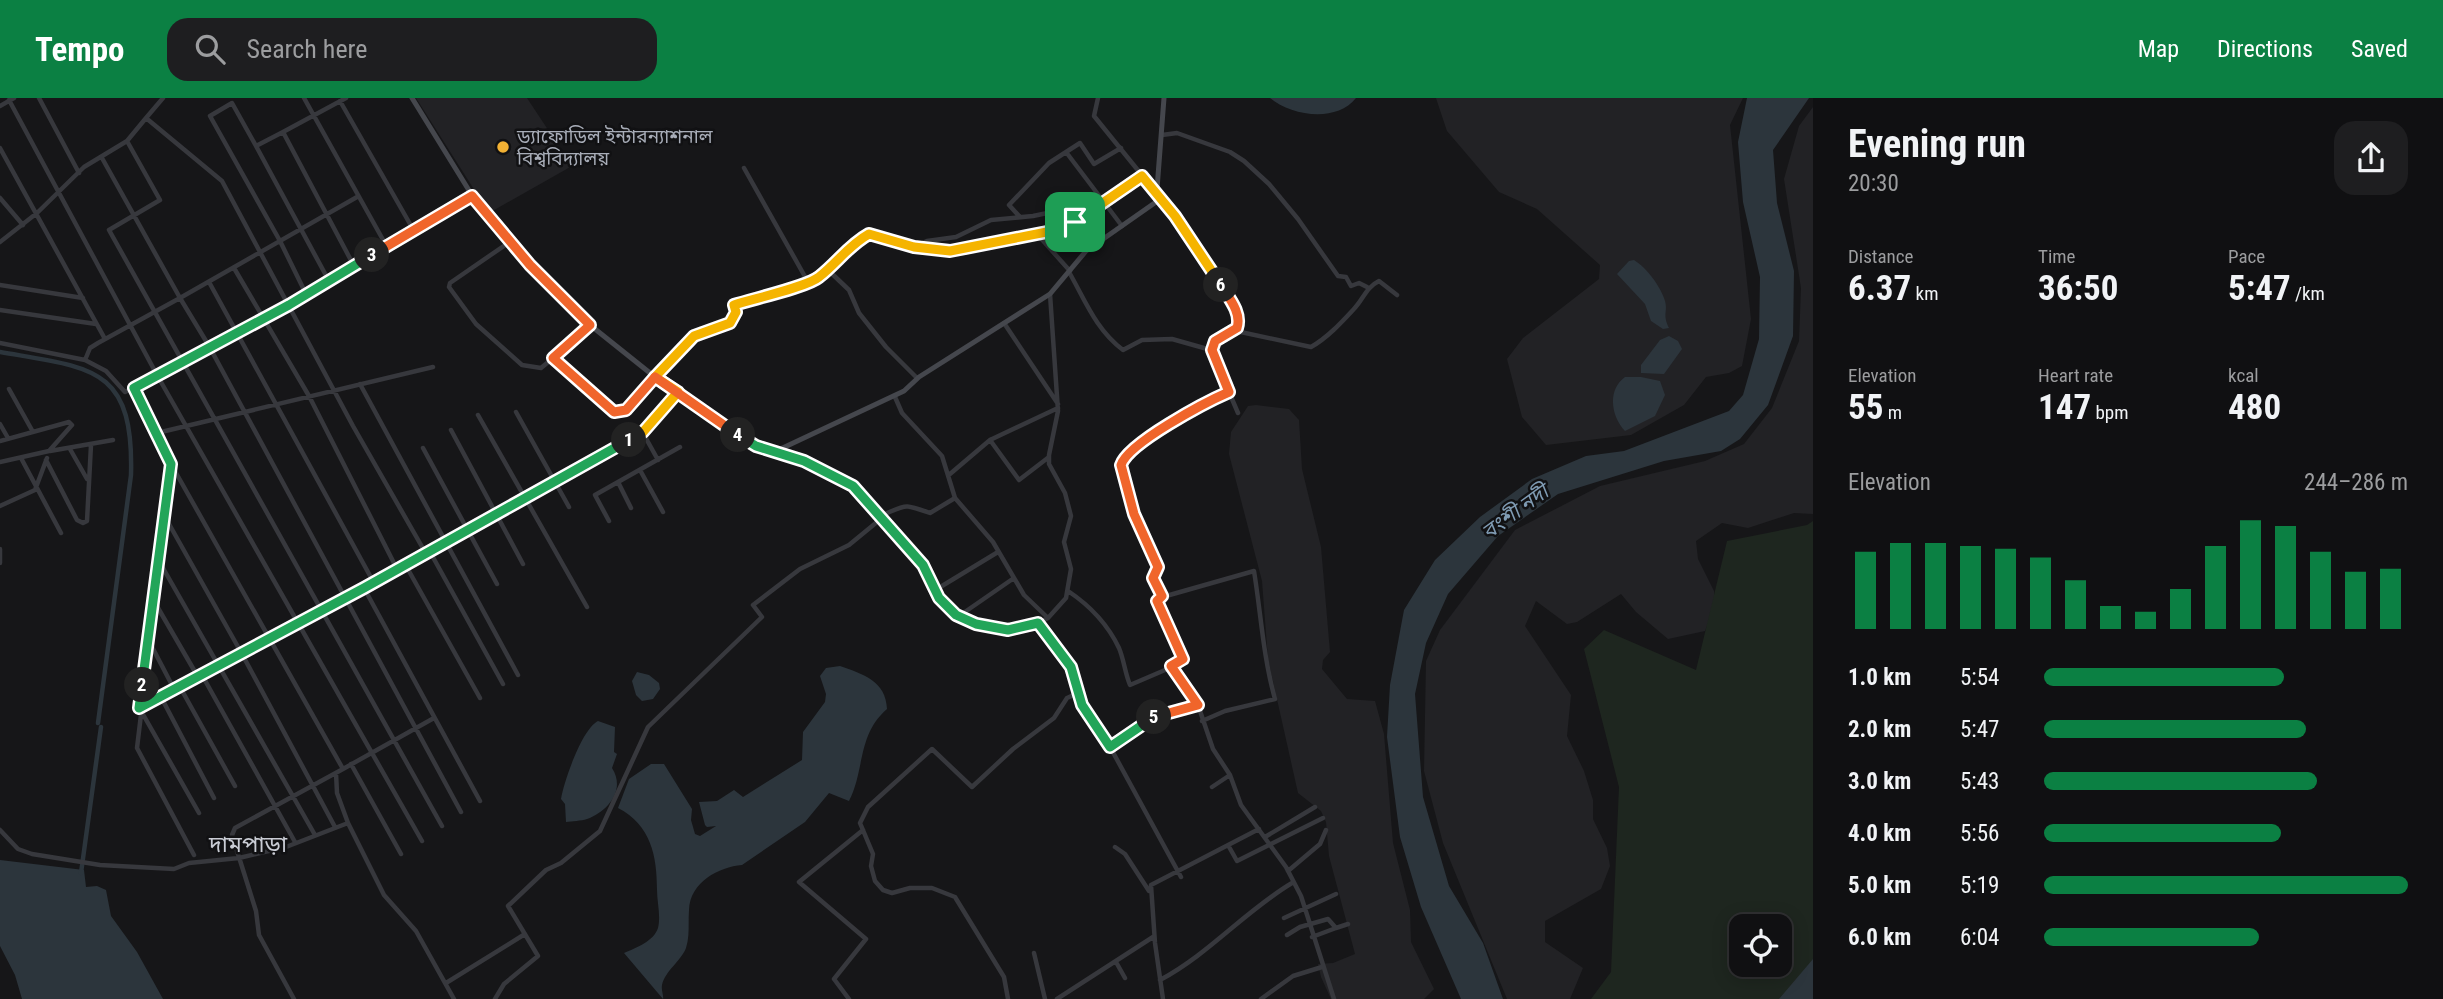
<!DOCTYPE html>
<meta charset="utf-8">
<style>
:root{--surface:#101012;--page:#1e1e20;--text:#f1f3f6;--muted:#9c9d9f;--line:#303032;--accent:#0b8043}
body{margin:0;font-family:"Roboto Condensed","Noto Sans Bengali",sans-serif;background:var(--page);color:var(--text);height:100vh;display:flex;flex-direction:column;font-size:26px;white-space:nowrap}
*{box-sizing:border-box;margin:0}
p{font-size:23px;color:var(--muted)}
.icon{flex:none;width:38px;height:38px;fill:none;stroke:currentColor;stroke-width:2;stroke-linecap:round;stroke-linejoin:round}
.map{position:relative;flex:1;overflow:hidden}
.panel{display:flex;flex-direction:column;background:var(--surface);width:630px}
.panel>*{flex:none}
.fabs{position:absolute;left:1729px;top:816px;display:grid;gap:14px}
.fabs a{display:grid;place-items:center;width:63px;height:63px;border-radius:14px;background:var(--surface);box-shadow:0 4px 18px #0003,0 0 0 2px var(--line);font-size:35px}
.pin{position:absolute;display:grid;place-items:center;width:60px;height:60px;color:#fff;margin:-30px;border-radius:14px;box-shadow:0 4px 10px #0006}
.km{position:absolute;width:35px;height:35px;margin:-18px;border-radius:50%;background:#222;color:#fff;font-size:19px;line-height:35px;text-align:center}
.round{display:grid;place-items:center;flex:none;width:74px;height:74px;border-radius:21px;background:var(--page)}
.overview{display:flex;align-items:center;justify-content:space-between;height:119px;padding:0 35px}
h1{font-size:38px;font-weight:700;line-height:52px}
.figures{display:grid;grid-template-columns:repeat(3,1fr);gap:10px;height:119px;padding:7px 35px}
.figures div{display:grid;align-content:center}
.figures b{font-size:35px;font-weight:700}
.figures small{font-size:19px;font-weight:400}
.figures p{font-size:19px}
.chart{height:196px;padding:14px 35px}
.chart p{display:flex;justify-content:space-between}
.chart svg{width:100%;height:126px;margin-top:7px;stroke:var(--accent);stroke-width:6}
ul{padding:0 35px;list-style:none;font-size:23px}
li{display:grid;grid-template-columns:112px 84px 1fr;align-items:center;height:52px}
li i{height:18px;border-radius:9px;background:var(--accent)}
header{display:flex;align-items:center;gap:42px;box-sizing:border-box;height:98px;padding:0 35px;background:var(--accent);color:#fff}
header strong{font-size:33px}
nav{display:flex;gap:38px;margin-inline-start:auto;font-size:24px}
.search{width:490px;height:63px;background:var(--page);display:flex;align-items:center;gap:18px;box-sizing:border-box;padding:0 24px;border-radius:21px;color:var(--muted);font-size:26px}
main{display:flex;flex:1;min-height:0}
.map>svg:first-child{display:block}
</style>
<header>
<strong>Tempo</strong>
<div class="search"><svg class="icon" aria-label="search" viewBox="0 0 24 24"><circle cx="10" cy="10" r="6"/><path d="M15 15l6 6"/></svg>Search here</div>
<nav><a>Map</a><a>Directions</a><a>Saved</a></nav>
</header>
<main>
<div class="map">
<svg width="1813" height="901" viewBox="0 0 1813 901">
<rect width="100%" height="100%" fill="#161618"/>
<!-- built -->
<path fill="#222225" d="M416,0H527L572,68L489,115Z
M1436,0H1743L1730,27L1751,221L1742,268L1729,275L1706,279L1684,307L1631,337L1546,347L1522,319L1507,261L1523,240L1599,181L1600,167L1537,111L1499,94L1447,33Z
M1813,9V416L1794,415L1748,430L1722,425L1696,443L1698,461L1714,493L1715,510L1705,533L1668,541L1636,514L1621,496L1577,524L1567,526L1536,503L1525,528L1571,597L1567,638L1584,673L1593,702V721L1607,750L1610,768L1601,791L1545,823V844L1583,870L1570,901H1507L1443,745L1424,673L1426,563L1440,532L1515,432L1600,388L1705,363L1744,346L1772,310L1799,243L1801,190L1784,81L1799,28Z
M1256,307L1289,311L1299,322L1302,371L1321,449L1330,554L1323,562L1322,571L1347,601L1375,603L1384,636L1393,745L1410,812L1411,844L1434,891L1424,901H1331L1321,879L1318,866L1333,865L1355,856L1329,758L1326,724L1321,713L1298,695L1268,561L1262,483L1229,356L1231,334L1248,308Z"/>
<!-- green -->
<path fill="#1e261f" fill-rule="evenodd" d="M1813,423V901H1591L1611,874L1619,689L1584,551L1604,532L1696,572L1727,443L1807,427ZM1741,828H1780V866H1741Z"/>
<!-- water -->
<path fill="#2c353c" d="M1270,0H1356C1336,25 1292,18 1270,0Z
M1747,0H1809L1773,52L1777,105L1794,173L1793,238L1768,307L1740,341L1721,353L1664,363L1558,396L1498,438L1448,496L1426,545L1415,596L1423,699L1449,788L1483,845L1503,901H1461L1421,809L1400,739L1387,639L1390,587L1404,512L1435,462L1480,419L1532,381L1586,358L1624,353L1729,313L1743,297L1759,241L1760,179L1743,104L1738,44Z
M1634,162C1647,170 1661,189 1665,203C1668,214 1662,216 1669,230L1663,231L1651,223L1645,206L1617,176L1629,163Z
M1669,238L1678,243L1682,251L1664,276L1641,275V267L1660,242Z
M1625,279H1641L1660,283L1665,297L1655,318L1625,333C1611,318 1607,292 1625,279Z
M840,568C863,576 886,583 887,611C857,637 865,672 849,703L829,695L805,724L742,767C719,769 690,784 689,812C688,826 690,837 686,850C681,863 665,873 662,887C661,892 664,899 663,901L624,855C636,850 654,843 658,830C661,818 657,804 657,792C657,758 651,727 618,710L629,681L651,666H664L692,711L691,722L695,736L700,738L716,728L707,729L705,727L699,704L717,703L734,692L743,699L802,662L803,634L825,604L826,596L820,578L826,570Z
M637,574L649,577L659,585L660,591L653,601L642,603L636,597L632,583Z
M598,623L615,629L614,654L617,656L612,670C626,692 608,713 587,721C581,723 572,723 566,724L565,706L561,701C564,683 582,631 598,623Z
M0,762L84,772L86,789L97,788L106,792L111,818L137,854L163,901H22L15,877L0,848Z
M1813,861V901H1779Z"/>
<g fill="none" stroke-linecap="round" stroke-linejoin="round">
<!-- canal -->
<path stroke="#2c353c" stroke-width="4.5" d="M0,254C92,270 134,268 131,377L98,625
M81,775L101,629"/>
<!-- street -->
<path stroke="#37383d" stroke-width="4.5" d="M39,0L79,75
M304,0L387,149
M346,0L283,34L354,168
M1098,0L1094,18L1175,118L1237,214V231L1215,243L1211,252L1238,315
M9,2L157,277L422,743
M340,3L414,133
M0,8L14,0
M146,20L163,0
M283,34L256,48L329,183
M1162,37L1177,35L1230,54L1244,63L1269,86L1298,121L1338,178L1346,179L1351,188L1359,185L1367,189
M127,43L160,102L109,132L442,728
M256,48L232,5L210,18L280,143L306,196
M0,50L105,241
M1066,54L1122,128
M102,60L180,200L357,99
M744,70L808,184
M0,100L23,127
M1020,119L1009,107L1049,65L1080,45L1094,66L1121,50
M1037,136L1070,173
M511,143L450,185L449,189L476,226L522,267L541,270L553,260
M0,144L37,115L84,69L127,43L146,20L222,83L353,328L425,454L242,556L335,729
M914,149L949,153L969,152L1062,131L1142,78
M234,170L309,298L397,471
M827,171L849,192L859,215L886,249L917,280
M1069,174C1085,202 1096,232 1123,252L1142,242L1172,241L1211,252
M209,184L374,485
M0,187L83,200
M1050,196L1058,313L1049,357V366L1065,395L1071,418L1064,444L1071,471L1066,500L1048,520L1038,525C1049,539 1063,553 1071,569C1080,586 1081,628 1103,636L1181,779
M0,212L96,226
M1004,225L1058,306
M590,227L553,260L614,314H622L694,238L730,225L736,214L734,207C752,201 807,190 819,179C837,165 849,147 869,136L914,149L927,143L956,139L991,122L1033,118L1105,103
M1236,233L1311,249C1327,240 1341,225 1353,212C1364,201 1365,190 1379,183L1397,197
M0,245L85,262
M360,286L518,577
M134,290L171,366L343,671L235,730L232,737L256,813L259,837L294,901
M9,291L33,334
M895,299L902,315L942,358L955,400
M516,314L569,409
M478,317L587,509
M0,326L8,340
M451,332L523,466
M157,335L433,269
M643,335L658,362
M990,342L1058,310
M0,343L69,324L72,327L49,353L0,364
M423,350L497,486
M70,351L87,381
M50,353L113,342
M21,360L61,435
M46,362L77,422L83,425L87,423L91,347
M171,366L137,650L194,757
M640,372L663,414
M950,376L990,342L1019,382L1049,359
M618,384L631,410
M0,408L35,392L47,360
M609,423L595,397L680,349
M0,451V465
M429,452L503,586
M425,454L643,335L678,294
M159,463L315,737
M405,466L480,600
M364,490L480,703
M937,491L998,454
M1068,493C1089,507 1108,527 1119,550C1124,562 1125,575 1130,587L1172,569
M1162,498L1153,480L1158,469L1156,462C1143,442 1116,385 1123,362L1164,328L1229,294
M154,503L198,579
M959,518L1014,480
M149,543L174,591
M202,577L295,744
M180,589L235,688
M161,599L214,700
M1198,607L1171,567L1183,561L1159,500L1254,473C1261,516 1263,558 1275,601L1225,613L1202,623
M140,610L242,556L164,417
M140,611L199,715
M1109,649L1158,617L1198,607L1213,651L1230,677L1212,689
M351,666L401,756
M343,671L434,620
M336,675L337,695L348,725
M1230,677L1241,707L1286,769L1301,798L1334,901
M461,714L209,248L180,200L98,245L90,250L85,262L106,273L125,294C180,265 233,234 289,207L472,98
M0,732L18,751L32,756L100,767L174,771L189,765L239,760L286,749L348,725L384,797L416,833L454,901
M1265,739L1315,709
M1228,747L1237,763L1323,720
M1115,749L1125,756L1149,793
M1288,773L1320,746L1326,732
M1284,820L1336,796
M1287,837L1300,829L1328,821L1336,830L1348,826
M1312,839L1336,830
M1034,855L1045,901
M1116,864L1125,880
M1160,882C1209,856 1245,813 1292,785
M446,885L525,836
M495,901L504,886L538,858L508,808L546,772L561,765L600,733L648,629L762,519L753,507L800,471L849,447L877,424L880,418C907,407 902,405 930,415L955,400L993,444L1024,497L1048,520
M849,901L834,881L866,841L799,784L863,732
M1008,901L1004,879L955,799L932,790H910L892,795L883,792L875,783L871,768L873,756L860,725L868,709L932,651L972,689L1013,651L1054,620L1067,600L1078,595
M1057,901L1153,839
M1163,901L1155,845L1151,787L1259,731
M1261,901L1293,878L1322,869"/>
<!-- secondary -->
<path stroke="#45474d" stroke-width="5" d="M412,0L478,107L530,167L590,227L655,279L756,348L804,363L853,388L923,467L939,500L956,517L977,526L1008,532L1038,525
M774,354L904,293L919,279L1050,196L1086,153L1156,104L1164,0"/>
</g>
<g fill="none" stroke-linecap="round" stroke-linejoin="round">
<defs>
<path id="split-1" d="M629,342L643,334L678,294L655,279L694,238L730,225L736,214L734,207C752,201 807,189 819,179C837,165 849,147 869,136L914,149L950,153L1062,131L1075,124"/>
<path id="split-2" d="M142,587L139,610L364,490L629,342"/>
<path id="split-3" d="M142,587L171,366L134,290L289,207L372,157"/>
<path id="split-4" d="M372,157L472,98L530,167L590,227L553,260L614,314L626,312L655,279L738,337"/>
<path id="split-5" d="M738,337L756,348L804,363L853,388L923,467L939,500L956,517L976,526L1008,532L1038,525L1071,569L1082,607L1110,649L1154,619"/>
<path id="split-6" d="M1154,619L1198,607L1171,568L1183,561L1157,503L1162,498L1153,480L1158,469L1134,416L1121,367C1128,345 1206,304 1229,294L1212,252L1215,243L1237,230C1242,215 1229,200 1221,187"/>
<path id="split-7" d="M1075,124L1142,78L1175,118L1221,187"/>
</defs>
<!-- split-1 casing -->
<use href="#split-1" stroke="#fff" stroke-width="14"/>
<!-- split-2 casing -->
<use href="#split-2" stroke="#fff" stroke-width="14"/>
<!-- split-3 casing -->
<use href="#split-3" stroke="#fff" stroke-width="14"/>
<!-- split-4 casing -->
<use href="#split-4" stroke="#fff" stroke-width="14"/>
<!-- split-5 casing -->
<use href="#split-5" stroke="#fff" stroke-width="14"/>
<!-- split-6 casing -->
<use href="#split-6" stroke="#fff" stroke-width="14"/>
<!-- split-7 casing -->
<use href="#split-7" stroke="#fff" stroke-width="14"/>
<!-- split-1 -->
<use href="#split-1" stroke="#f5b400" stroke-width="9"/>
<!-- split-2 -->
<use href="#split-2" stroke="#22a559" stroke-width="9"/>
<!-- split-3 -->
<use href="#split-3" stroke="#22a559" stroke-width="9"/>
<!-- split-4 -->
<use href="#split-4" stroke="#f0652b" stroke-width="9"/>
<!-- split-5 -->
<use href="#split-5" stroke="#22a559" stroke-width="9"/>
<!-- split-6 -->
<use href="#split-6" stroke="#f0652b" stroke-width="9"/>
<!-- split-7 -->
<use href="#split-7" stroke="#f5b400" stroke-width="9"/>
</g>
<!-- markers -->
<circle fill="#f2b134" stroke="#111113" stroke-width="2.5" cx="503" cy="49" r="7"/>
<g text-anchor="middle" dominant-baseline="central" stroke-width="5" stroke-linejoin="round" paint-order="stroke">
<!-- poi labels -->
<g font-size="19" fill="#a8adb8" stroke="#111113" text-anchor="start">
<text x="517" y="38">ড্যাফোডিল ইন্টারন্যাশনাল<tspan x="517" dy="22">বিশ্ববিদ্যালয়</tspan></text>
</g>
<!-- water labels -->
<g font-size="21" font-style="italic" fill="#7f9bb3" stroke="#111113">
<text transform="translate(1515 414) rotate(-36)">বংশী নদী</text>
</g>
<!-- quarter labels -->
<g font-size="23" fill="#c9ccd4" stroke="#111113">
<text x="248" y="746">দামপাড়া</text>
</g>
</g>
</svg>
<div class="fabs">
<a><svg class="icon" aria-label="locate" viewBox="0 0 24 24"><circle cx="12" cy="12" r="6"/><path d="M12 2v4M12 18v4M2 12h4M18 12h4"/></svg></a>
</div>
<div class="pin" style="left:1075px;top:124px;background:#1e9e55"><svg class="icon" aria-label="arrive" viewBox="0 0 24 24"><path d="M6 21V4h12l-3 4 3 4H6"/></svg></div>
<b class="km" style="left:629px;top:342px">1</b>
<b class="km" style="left:142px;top:587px">2</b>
<b class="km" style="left:372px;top:157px">3</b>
<b class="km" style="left:738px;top:337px">4</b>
<b class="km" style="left:1154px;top:619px">5</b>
<b class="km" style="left:1221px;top:187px">6</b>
</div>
<section class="panel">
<div class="overview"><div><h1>Evening run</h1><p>20:30</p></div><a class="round"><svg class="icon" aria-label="share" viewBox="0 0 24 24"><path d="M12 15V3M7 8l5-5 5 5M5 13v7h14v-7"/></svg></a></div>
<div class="figures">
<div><p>Distance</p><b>6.37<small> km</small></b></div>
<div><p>Time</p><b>36:50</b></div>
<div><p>Pace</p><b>5:47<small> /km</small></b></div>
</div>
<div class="figures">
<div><p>Elevation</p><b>55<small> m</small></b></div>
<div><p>Heart rate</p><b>147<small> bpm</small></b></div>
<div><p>kcal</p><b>480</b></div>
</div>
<div class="chart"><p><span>Elevation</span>244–286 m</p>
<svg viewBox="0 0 160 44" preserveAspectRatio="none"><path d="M5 44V17M15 44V14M25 44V14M35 44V15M45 44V16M55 44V19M65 44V27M75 44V36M85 44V38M95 44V30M105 44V15M115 44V6M125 44V8M135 44V17M145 44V24M155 44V23"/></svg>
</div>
<ul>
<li><b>1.0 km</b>5:54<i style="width:66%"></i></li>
<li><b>2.0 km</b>5:47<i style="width:72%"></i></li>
<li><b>3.0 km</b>5:43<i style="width:75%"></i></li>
<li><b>4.0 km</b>5:56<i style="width:65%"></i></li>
<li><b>5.0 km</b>5:19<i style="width:100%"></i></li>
<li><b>6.0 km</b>6:04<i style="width:59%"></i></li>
</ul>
</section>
</main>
